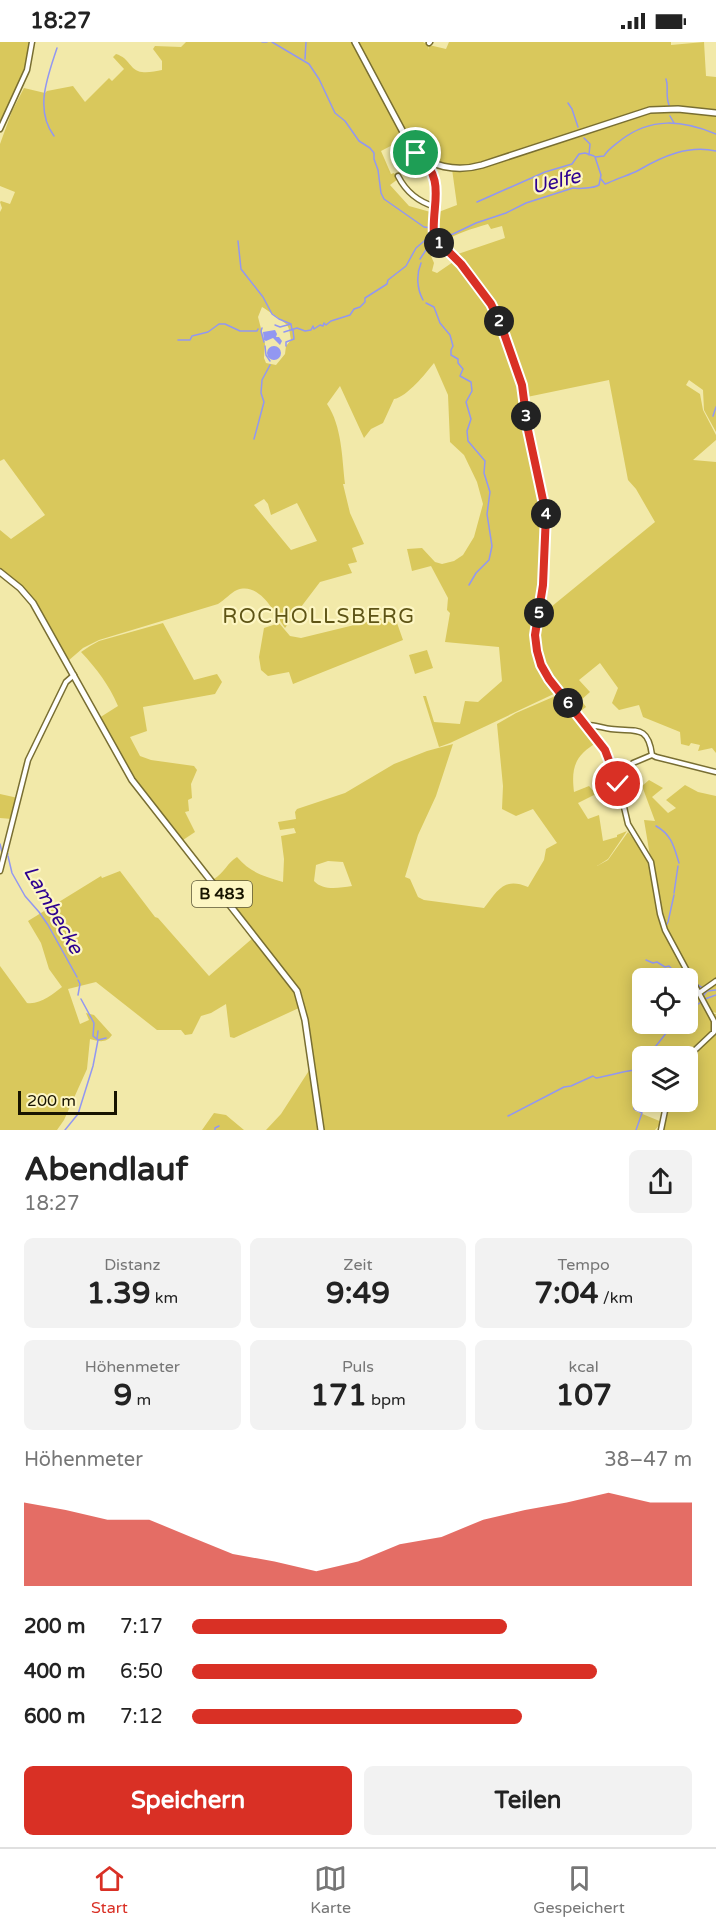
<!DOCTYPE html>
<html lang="de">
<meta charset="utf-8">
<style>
:root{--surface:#fff;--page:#f2f2f2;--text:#222;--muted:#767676;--line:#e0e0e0;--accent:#d93025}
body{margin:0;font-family:"Varela Round",sans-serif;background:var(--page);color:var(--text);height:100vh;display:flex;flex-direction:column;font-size:22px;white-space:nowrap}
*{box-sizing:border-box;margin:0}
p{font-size:20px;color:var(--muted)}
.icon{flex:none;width:33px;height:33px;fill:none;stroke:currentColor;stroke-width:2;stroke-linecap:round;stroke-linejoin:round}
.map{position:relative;height:1088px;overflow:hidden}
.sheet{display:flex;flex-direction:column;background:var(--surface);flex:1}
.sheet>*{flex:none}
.controls{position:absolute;left:632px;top:926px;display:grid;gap:12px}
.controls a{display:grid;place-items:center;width:66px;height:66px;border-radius:9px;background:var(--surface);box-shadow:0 3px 15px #0003;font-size:30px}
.scale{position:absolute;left:18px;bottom:15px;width:99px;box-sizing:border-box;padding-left:6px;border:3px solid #181400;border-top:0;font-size:16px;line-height:21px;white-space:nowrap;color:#181400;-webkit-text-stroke:4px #fdf6c3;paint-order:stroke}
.pin{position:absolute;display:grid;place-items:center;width:51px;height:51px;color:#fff;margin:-26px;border:3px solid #fff;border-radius:50%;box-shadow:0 2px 6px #0007}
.km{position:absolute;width:30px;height:30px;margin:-15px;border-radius:50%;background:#222;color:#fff;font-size:16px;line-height:30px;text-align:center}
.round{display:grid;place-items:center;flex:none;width:63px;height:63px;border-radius:9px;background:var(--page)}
.headline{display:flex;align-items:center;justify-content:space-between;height:102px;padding:0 24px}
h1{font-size:33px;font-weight:800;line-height:45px}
.figures{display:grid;grid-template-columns:repeat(3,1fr);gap:9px;height:102px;padding:6px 24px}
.figures div{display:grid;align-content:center;border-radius:9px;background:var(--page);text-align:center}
.figures b{font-size:30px;font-weight:800}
.figures small{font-size:16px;font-weight:400}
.figures p{font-size:16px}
.chart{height:168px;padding:12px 24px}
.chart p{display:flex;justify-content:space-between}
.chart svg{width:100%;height:108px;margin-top:6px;fill:var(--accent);opacity:.7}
.primary-button{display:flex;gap:12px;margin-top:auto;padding:12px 24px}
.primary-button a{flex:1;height:69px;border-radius:9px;background:var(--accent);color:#fff;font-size:24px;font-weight:800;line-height:69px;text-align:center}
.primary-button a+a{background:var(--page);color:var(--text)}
ul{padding:0 24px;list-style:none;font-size:20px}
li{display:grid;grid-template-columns:96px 72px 1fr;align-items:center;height:45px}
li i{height:15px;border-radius:8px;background:var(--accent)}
.status{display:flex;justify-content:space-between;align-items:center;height:42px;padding:0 30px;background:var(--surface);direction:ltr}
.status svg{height:16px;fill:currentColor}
.menu{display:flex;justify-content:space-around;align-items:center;height:84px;border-top:2px solid var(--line);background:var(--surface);font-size:16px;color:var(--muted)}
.menu a{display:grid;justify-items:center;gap:3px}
.menu .current{color:var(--accent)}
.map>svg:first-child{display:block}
</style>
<div class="status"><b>18:27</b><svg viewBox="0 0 49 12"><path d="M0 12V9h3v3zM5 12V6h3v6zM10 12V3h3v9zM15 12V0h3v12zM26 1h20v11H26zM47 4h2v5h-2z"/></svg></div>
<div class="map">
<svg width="716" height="1088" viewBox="0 0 716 1088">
<rect width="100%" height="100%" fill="#f2e9a9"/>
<!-- green -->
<path fill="#d9c85c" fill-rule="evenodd" d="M0,0H30L26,27L0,83Z
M186,0H354L404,97L381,109L391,132L394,131L398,137L390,143L409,164L434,171L432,194H430L433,196L428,207L434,221L432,229L437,231L456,218L489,263L496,274L521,344L532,423L545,471L542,540L534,593V605L540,623L558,650L450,701L439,705L423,654H426L434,680L460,682L465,659L478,660L502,639L499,605L445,600L450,571L447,568L448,556L431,524L412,529L407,507L422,506L435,520L442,522L454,519L463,513L474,495L483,462L477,440L464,413L450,400L448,353L434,321C426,331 407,355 394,357L383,381L371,387L364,396L340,344L327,362C342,384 342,416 345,442H343L350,471L364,502L352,506L357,520L348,522L352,531L320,540L285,586C275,572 260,539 237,548C230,551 225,558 218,562L99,598L83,606L68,619L34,561L0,529V488L11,497L45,473L4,417L0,419V170L2,166L0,160L1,159L10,162L15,150L0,144V102L12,69L24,46L45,51L47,49L73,44L85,60L109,36L112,39L124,27L113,15L116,12C130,16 130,29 142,30C148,31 156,29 162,28V19L153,7L155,4L181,5ZM262,265C266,267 286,281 287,283C290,287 290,294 291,298L286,304L285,312L276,323L266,321L264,316L265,302L258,275ZM264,457L268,462L271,473L297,461L317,499L291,508L254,463Z
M357,0H423L428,3V8L429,3L446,7L449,0H671V3L704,0L706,34L716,35V69L649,67L482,121C460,126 443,124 423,114L428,97H426L421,112L413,105Z
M666,68L716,72V390L704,368L703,348L689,338L686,343L700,352L703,368L716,393V398L693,418L716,420V711L712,706L698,709L700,703L691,701L689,704L681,702L680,690L643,675L639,663L619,668L612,661L618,646L600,621L579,638L590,650L581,658L586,665L578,671C553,641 528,615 540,574L655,480L636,447L628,438L609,338L527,355L523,331L518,327L497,270L466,225L455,213L505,196L502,184L491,187L488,182C472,187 455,191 443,201C431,191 435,185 436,171L457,163L452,127L464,128L637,72Z
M383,576L392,582L397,581L403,598L293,642L289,630L268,634L261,628L259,615L264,586L279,581L290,594L301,596Z
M163,581L194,638L217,632L222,640L215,652L143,665L147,689L130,695L140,714L151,718L194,724L197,728L191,742L192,756L188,758L189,769L185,770L195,790L183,798L147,756L126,725L99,676L118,664C109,643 97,627 81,610L90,604L99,599Z
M427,608L433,626L415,632L409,613Z
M560,652L598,700C575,713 571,725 574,750L589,744L596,752L578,761L588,777L599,773L603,799L617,795V793L627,789L608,817L597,824L608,818L628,790L651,820L644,778L655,779L642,744L649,738L663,746L652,755L668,771L676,766L666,758L685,743L698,750L716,754V939L699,951L709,971L716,972V1088H661L667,1059H687V1014H662L659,1012L658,1014H642V1050L635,1069L662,1080L655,1088H323L303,956L299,947L214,837C224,831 228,820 237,815C251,831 263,834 283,840L284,817L281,794L296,791L294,786L280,788L278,780L296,777L295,770L297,767L345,751L394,722L427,709L453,702L436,754L418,793L405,835L410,837L418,855L424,858L484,866C498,848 504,835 528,845L544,818L546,807L557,801L533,767L516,774L502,767L503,744L497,682L516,671ZM328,819L343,820L352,844C339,846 323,849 314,839L316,823ZM642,936H687V981H642Z
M0,752L18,756L12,777L0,776Z
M120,829L155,875L158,876L209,934L254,895L295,950L301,965L234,996L230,995L226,962L211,971L201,974L192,992L185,993L181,988H157L96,940L68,947L80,982L89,978L86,971L94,973L112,993C106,1002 98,999 90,997L87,1027L64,1078L57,1088H0V924L27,961C40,963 53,952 62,945L49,927L41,901L28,879L101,834L102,836Z
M716,941V971L710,969L700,952Z
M310,1027L319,1088H266L281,1072Z
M214,1071L226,1073L244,1088H202Z"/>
<!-- water -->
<path fill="#9297f1" d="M275,288L277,292L276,295H279L282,299L280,303L273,296L266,299L264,298L263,290Z
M267 311a7 7 0 1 1 14 0a7 7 0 1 1-14 0Z"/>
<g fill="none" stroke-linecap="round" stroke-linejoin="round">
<!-- stream -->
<path stroke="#9297f1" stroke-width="1.5" d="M262,0H267
M272,0L309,22L319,37L335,71L345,79L359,99L370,106L374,111V117L378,128L381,151L384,157L424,185L432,186
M305,17L306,0
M666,37C669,45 665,53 669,63
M568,61L572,67L578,85
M670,74L674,81
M54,94C34,67 48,34 57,6
M584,96L590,102L589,113
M601,137L605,142L608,141C618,136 630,133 639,128C663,114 688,103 716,109
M477,160L545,130L572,122L579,112L585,111L594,114
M436,186L449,193L453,192L476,181L506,171L526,161L573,146C579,147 594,146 599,143L601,133L595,115L604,114C608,107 615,103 621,98C651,75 682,78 716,92
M238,199L241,227L263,255L272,272L279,277L291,282
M420,217L428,205L430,194
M421,221C416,233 417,247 423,258
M426,261L434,265L440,281L450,293L453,304L451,308V313L458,317V321L463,327L460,334L471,340L472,349L466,360L471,377L467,389L468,399L485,419L484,431L490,450L487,472L492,504L489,518L476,531L469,543
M275,283L280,285L291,282L292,288
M262,286L261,289L264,300
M284,290L297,286L305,289L311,288L313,284L314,287L320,283L323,284L324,281L326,283L331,279L350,273L354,267L360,265L365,260V256L387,242L388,238L406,224L416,206L430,194
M178,298H190L192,294L208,290L219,282H225L240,289H257L258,287
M265,304L266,313L270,319
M286,304V300L294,297L293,288
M713,374L716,365
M254,397L264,360L261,351L262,338L270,323
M656,784C672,793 674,805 679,821
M0,802L2,810
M7,811L8,812
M8,814L12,831L25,854L39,870L48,883L77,935
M674,851L678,824
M666,884L668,880L674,853
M646,918L653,921L657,920L665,925L669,924L680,936
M78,938L80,942L78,953
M696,942L703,946
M687,943L694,947L699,956
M704,953L707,949L716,948
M705,957L716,953
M687,970L701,960
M97,997L98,989
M98,998L106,996
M647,1014C658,1003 665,991 675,981
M508,1074L564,1045L571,1044L593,1034L596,1036C608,1034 621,1030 634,1028
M65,1088L78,1072L93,1024L98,998L93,994L94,981L81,957
M215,1088V1086L219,1084
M636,1088L642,1071L634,1067C633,1050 629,1031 642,1020"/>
<defs>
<path id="minor" d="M429,1L430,0
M0,87L27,28L32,0
M422,115C424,122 430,125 433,131C441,152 432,174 434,195L461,222L491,262L501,283L522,343L528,388L546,472L543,543L535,593L537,609L541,623L549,637L587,683L608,713L620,748L628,782L651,820L660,872L665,888L714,979V990L695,1008L687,1022
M398,134C406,150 418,160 436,165
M587,683C595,683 603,686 611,687C635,690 648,682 652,713L656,715L716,730
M617,739L622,736L633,721L652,713
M0,829L28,718L66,640L74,633
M699,951L716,939
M661,1088L667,1059"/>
<path id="major" d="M355,0L411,105C428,126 458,130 482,123L650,68L678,67L716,71
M0,530L20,546L33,561L132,738L297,949L305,978L321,1088"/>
</defs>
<!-- minor casing -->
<use href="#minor" stroke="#786e32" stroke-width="7"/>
<!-- major casing -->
<use href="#major" stroke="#786e32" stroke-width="8"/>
<!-- minor -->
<use href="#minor" stroke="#fff" stroke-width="4"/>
<!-- major -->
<use href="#major" stroke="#fff" stroke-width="5"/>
</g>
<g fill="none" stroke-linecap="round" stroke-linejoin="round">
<defs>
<path id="route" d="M416,111C448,138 431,161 434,195L461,222L491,262L501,283L522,343L528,388L546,472L543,543L535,593L537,609L541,623L549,637L605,708L618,742"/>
</defs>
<!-- route casing -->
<use href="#route" stroke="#fff" stroke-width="12"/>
<!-- route -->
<use href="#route" stroke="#d93025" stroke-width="8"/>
</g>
<g text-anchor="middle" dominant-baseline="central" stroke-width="4.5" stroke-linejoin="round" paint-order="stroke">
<!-- shield labels -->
<rect fill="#fdf6c3" stroke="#5d583a" stroke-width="1.5" x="192" y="839" width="60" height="26" rx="4.5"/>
<g font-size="16" font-weight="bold" fill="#181400">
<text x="222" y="852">B 483</text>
</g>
<!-- water labels -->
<g font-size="20" font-style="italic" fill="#2d0091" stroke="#fdf6c3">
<text transform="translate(556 140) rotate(-14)">Uelfe</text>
<text transform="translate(53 868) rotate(60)">Lambecke</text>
</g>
<!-- quarter labels -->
<g font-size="21" letter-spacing="1.5" fill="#5e5415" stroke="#fdf6c3">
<text x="319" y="574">ROCHOLLSBERG</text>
</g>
</g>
</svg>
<div class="controls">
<a><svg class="icon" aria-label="locate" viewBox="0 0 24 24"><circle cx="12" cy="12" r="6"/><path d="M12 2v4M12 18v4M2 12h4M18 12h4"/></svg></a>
<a><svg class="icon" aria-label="layers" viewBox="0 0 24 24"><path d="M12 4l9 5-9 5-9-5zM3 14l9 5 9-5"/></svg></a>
</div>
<div class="scale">200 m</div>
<div class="pin" style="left:416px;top:111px;background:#1e9e55"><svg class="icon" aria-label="arrive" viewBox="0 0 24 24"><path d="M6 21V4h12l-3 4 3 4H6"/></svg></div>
<div class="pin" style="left:618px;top:742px;background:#d93025"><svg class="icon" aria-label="check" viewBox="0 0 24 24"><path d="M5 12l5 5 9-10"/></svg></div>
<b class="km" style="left:439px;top:201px">1</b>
<b class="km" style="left:499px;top:279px">2</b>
<b class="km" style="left:526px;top:374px">3</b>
<b class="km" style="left:546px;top:472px">4</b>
<b class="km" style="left:539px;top:571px">5</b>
<b class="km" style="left:568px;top:661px">6</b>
</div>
<section class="sheet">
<div class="headline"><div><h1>Abendlauf</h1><p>18:27</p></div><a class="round"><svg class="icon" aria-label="share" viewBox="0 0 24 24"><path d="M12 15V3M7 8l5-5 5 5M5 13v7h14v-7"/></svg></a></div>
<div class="figures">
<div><p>Distanz</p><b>1.39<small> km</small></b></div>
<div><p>Zeit</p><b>9:49</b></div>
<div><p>Tempo</p><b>7:04<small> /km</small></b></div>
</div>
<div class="figures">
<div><p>Höhenmeter</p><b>9<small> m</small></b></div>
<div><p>Puls</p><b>171<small> bpm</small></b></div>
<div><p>kcal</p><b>107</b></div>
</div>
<div class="chart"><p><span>Höhenmeter</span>38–47 m</p>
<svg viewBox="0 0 160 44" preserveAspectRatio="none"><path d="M0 44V10L10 13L20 17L30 17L40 24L50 31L60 34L70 38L80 34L90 27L100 24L110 17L120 13L130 10L140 6L150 10L160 10V44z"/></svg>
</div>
<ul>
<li><b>200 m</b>7:17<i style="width:63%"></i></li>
<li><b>400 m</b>6:50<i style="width:81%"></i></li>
<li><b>600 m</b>7:12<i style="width:66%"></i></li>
</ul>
<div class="primary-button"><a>Speichern</a><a>Teilen</a></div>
</section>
<nav class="menu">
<a class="current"><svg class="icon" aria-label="home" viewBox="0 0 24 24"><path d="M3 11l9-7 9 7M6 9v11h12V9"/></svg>Start</a>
<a><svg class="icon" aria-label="map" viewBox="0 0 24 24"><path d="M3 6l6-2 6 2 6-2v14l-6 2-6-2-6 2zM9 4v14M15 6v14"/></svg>Karte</a>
<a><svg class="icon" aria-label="saved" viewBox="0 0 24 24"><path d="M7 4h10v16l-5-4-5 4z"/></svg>Gespeichert</a>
</nav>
